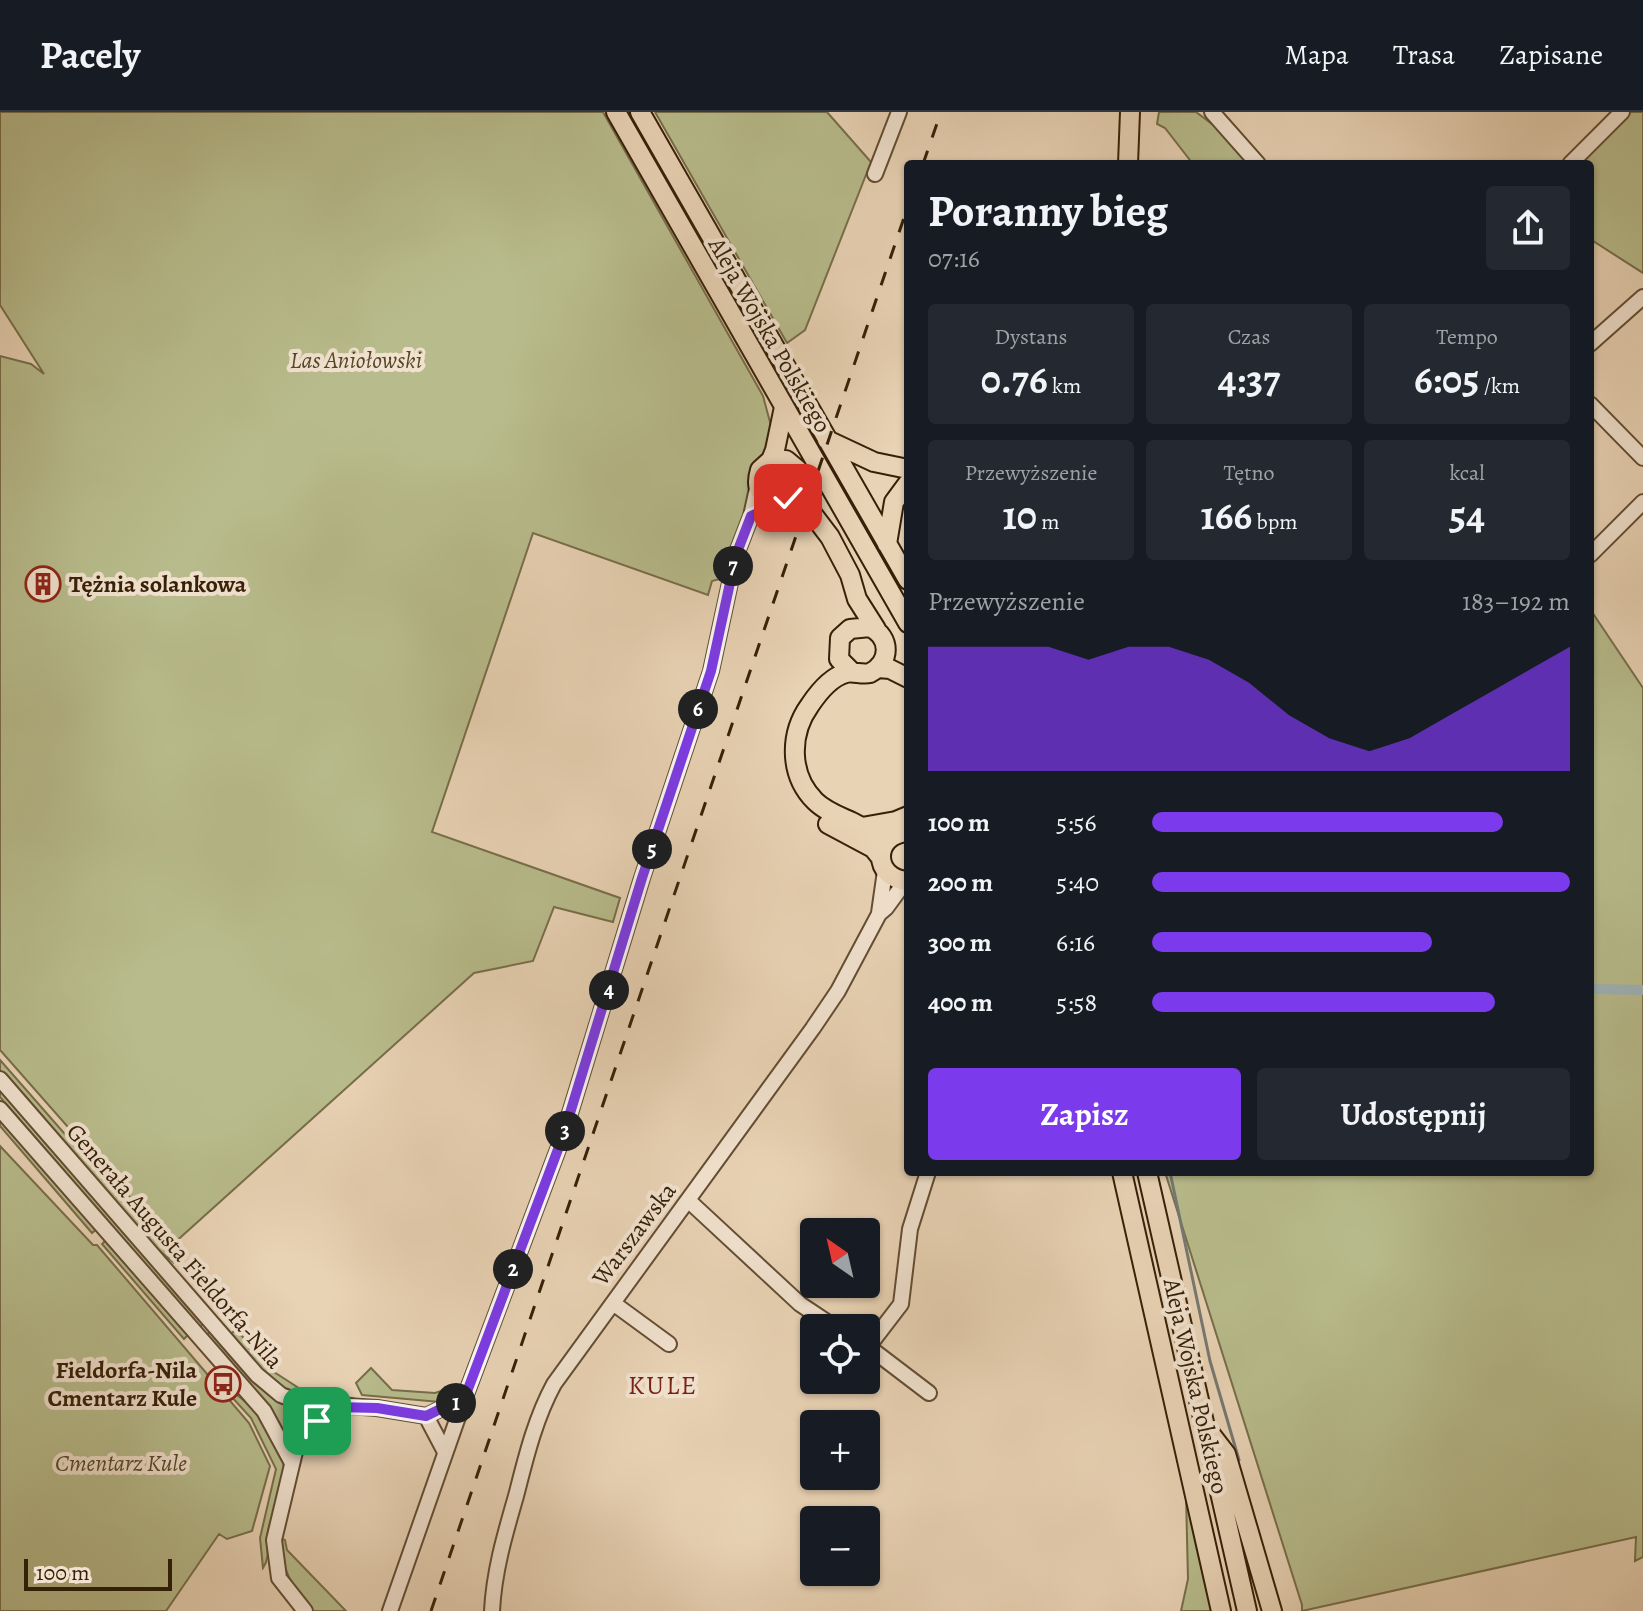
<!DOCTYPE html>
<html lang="pl">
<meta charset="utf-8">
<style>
:root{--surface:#171b24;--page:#242831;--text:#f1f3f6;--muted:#9ea1a6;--line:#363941;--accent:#7c3aed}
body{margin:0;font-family:Alegreya,serif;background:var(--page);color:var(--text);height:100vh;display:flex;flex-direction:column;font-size:30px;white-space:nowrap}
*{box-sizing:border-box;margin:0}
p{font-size:26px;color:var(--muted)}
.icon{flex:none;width:44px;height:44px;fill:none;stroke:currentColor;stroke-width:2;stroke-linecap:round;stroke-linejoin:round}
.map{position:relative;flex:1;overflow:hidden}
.sheet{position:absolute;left:904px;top:48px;width:690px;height:1016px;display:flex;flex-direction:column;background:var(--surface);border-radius:8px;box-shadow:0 2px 6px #0004}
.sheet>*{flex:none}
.needle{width:52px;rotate:326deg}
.buttons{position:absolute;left:800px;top:1106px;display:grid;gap:16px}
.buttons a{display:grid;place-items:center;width:80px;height:80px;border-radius:8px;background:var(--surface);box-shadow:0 2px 6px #0004;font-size:40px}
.scale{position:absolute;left:24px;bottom:20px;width:148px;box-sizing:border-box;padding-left:8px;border:4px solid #362008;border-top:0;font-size:22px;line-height:28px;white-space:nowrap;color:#362008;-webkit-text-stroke:6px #f1e2cf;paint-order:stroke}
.pin{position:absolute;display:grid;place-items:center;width:68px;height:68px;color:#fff;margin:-34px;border-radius:16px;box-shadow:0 4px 12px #0006}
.km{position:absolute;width:40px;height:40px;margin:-20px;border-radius:50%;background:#222;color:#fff;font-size:22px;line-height:40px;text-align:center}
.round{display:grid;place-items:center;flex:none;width:84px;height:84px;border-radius:8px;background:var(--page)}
.overview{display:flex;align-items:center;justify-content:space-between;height:136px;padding:0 24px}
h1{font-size:44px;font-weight:700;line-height:60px}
.figures{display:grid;grid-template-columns:repeat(3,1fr);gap:12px;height:136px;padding:8px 24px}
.figures div{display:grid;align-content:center;border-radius:8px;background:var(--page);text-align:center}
.figures b{font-size:40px;font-weight:700}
.figures small{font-size:22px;font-weight:400}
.figures p{font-size:22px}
.chart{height:224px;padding:16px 24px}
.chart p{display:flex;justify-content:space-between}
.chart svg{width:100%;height:144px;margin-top:8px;fill:var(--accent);opacity:.7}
.cta{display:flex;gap:16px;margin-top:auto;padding:16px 24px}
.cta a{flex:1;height:92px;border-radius:8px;background:var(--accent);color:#fff;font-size:32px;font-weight:700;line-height:92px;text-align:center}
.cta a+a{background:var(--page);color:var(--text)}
ul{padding:0 24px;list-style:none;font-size:26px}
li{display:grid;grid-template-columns:128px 96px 1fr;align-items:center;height:60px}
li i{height:20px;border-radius:10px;background:var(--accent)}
header{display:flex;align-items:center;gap:48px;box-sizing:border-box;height:112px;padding:0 40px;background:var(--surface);border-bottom:2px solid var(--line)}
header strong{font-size:38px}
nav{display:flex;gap:44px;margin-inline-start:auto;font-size:28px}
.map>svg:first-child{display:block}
</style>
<header>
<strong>Pacely</strong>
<nav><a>Mapa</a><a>Trasa</a><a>Zapisane</a></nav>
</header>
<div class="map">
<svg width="1643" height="1499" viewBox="0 0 1643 1499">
<rect width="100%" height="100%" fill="#e9d3b5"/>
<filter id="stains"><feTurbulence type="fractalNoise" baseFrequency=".0025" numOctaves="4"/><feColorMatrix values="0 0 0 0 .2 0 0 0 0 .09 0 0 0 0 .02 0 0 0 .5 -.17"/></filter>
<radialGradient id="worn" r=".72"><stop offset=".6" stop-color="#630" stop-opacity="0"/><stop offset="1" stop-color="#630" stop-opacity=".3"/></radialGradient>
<!-- green -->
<path fill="#b8bc8c" stroke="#776e4a" stroke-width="2" d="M0,0H603L763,284L774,325L720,467L712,469L708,483L533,421L432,720L620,786L613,810L554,795L533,849L474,861L172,1133L0,938V244L31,252L44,262L0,193Z
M655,0H827L871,50L805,218L787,231Z
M1159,0H1196L1228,24L1253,52H1193L1165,16L1157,12Z
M1628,0H1643V161L1590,127V52H1579Z
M1590,497L1643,576V1445L1635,1449L1636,1425L1302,1499V1493L1165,1060H1590Z
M0,948L176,1149L174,1151L154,1134L0,959Z
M0,975L206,1210L198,1216L0,985Z
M0,1003L98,1116L92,1121L0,1014Z
M0,1034L93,1133H97L249,1311L270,1354L252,1419L227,1427L219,1422L166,1499H0Z
M107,1127L189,1222L184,1227L102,1132Z
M236,1217L271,1258L305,1280L353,1286L352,1290C333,1289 307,1290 289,1281C265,1268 248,1243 230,1223Z
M212,1218L260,1273L322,1297L292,1339L278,1310L205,1224Z
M371,1256L392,1278L435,1281L456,1274L440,1290L362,1283L356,1271Z
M233,1280C258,1298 286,1332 284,1364C283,1383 272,1401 268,1419C266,1432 271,1445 263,1456L260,1426L276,1357L251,1306L230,1283Z
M1186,1384L1213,1499H1181L1188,1467Z
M282,1427L285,1428L287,1438L346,1499H313C295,1478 278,1455 282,1427Z"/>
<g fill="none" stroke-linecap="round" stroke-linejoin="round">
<!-- stream -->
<path stroke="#747973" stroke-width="3" d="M1170,1060L1210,1249L1239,1348"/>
<!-- canal -->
<path stroke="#9eb4ba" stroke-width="10" d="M1590,877L1643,878"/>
<defs>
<path id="minor" d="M1212,0L1258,52
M1570,52L1622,0
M875,62L899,0
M1590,232L1643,185
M1590,292L1643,346
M1590,443L1643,390
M879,801L885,759
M0,967L257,1263L281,1283L302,1291L377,1296L426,1304L445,1340
M0,997L264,1299L292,1351
M689,1089L800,1192L836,1216
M613,1191L669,1232
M866,1233L929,1281
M868,1235L901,1192L910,1117L928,1060
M426,1304L465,1285
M305,1499L279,1466L274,1428L295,1340L304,1324L317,1309L337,1295
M390,1499L465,1285L563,1024L642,766L711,559L736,443L751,404L758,372
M492,1499C494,1459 505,1422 516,1384C526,1345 535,1307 554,1272L813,916L838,879L879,802L886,796L905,770"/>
<path id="major" d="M616,0L908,511
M640,0L908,468
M1128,52L1130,0
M784,295L775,338L771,348L760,358C751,389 773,383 792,389C797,390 801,392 805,392
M827,328L874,350L908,357
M771,348H786L798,358L799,374L806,388L805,392L830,425L850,463L857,487L876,517
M887,432L894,390L908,371
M878,556L890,557L908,566
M852,560L839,547L840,526L850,517L870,515C891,525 891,550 870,561C862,563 853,559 846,561C831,565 818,581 810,593C789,622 789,663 815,689C825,699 839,704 852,710C867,717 873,726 890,726
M828,712L873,736L881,746
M862,715L896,709L908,704
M908,720C872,722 872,767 908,769
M1122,1060L1221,1499
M1147,1060L1247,1499
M1209,1320L1226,1342L1272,1499"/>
</defs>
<!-- minor casing -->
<use href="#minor" stroke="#634d33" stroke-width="18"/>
<!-- major casing -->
<use href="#major" stroke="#362008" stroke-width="22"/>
<!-- minor -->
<use href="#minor" stroke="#f1e2cf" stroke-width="14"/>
<!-- major -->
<use href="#major" stroke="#e9d3b5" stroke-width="18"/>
<!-- rail -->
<path stroke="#362008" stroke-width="3" stroke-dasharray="14 14" stroke-linecap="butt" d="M923,52L941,0
M431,1499L908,94"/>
</g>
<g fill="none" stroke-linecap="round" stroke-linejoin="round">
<defs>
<path id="route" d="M317,1309L337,1295L377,1296L426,1304L465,1285L563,1024L642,766L711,559L736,443L751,404L760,400L768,391L788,386"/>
</defs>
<!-- route casing -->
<use href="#route" stroke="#fff" stroke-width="16"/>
<!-- route -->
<use href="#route" stroke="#7c3aed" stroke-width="10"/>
</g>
<!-- icons -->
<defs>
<symbol id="building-ring" viewBox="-11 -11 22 22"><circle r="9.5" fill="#f1e2cf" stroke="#8f2418" stroke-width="1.5"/><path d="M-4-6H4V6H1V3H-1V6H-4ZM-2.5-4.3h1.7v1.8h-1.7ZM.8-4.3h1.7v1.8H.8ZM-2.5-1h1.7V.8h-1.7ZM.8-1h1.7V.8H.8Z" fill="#8f2418"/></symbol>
<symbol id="bus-ring" viewBox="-11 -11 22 22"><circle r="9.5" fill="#f1e2cf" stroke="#8f2418" stroke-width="1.5"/><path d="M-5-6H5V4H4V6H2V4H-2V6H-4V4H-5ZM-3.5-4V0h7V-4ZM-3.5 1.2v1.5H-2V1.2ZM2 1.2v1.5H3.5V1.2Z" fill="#8f2418"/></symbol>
</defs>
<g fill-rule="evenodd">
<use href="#building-ring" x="23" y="452" width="40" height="40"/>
<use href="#bus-ring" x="203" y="1252" width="40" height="40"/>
</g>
<g text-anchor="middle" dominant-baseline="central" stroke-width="8" stroke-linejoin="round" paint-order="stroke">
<!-- street labels -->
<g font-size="24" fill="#362008" stroke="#f1e2cf">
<text transform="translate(770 223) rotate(60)">Aleja Wojska Polskiego</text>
<text transform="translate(634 1122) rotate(-53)">Warszawska</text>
<text transform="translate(175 1134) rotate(49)">Generała Augusta Fieldorfa-Nila</text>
<text transform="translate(1196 1274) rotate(77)">Aleja Wojska Polskiego</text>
</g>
<!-- park labels -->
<g font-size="24" font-style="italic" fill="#564729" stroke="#f1e2cf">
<text x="356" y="248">Las Aniołowski</text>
<text x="121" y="1351">Cmentarz Kule</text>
</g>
<!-- poi labels -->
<g font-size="24" font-weight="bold" fill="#362008" stroke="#f1e2cf" text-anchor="start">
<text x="69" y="472">Tężnia solankowa</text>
<text x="197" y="1258" text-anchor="end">Fieldorfa-Nila<tspan x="197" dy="28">Cmentarz Kule</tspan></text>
</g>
<!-- neighbourhood labels -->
<g font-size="26" letter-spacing="2" fill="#7a1f14" stroke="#f1e2cf">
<text x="663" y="1273">KULE</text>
</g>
</g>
<rect width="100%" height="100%" filter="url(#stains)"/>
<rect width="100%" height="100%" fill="url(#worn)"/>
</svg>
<div class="buttons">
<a><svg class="needle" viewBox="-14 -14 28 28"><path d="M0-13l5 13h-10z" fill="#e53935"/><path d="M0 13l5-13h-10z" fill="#9ea1a6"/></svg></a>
<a><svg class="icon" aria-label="locate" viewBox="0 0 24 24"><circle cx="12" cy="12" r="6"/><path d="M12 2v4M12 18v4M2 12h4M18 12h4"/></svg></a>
<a>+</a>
<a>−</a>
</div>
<div class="scale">100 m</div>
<div class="pin" style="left:317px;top:1309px;background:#1e9e55"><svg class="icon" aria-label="arrive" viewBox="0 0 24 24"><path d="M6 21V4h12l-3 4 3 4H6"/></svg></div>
<div class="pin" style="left:788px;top:386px;background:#d93025"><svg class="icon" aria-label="check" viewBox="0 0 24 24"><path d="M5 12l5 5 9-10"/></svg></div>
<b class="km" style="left:456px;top:1291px">1</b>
<b class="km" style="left:513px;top:1157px">2</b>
<b class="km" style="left:565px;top:1019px">3</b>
<b class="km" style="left:609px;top:878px">4</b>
<b class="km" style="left:652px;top:737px">5</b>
<b class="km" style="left:698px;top:597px">6</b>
<b class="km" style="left:733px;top:454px">7</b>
<section class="sheet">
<div class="overview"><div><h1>Poranny bieg</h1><p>07:16</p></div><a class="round"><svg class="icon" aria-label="share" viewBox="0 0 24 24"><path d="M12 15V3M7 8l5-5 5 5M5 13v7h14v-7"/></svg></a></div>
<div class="figures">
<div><p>Dystans</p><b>0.76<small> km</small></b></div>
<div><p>Czas</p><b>4:37</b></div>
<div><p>Tempo</p><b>6:05<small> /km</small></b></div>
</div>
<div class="figures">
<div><p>Przewyższenie</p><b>10<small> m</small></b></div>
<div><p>Tętno</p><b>166<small> bpm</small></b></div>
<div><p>kcal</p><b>54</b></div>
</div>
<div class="chart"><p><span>Przewyższenie</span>183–192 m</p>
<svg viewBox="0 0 160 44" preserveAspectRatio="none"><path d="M0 44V6L10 6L20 6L30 6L40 10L50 6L60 6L70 10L80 17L90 27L100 34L110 38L120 34L130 27L140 20L150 13L160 6V44z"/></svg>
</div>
<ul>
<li><b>100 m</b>5:56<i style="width:84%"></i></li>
<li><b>200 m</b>5:40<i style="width:100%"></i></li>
<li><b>300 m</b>6:16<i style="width:67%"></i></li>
<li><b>400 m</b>5:58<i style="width:82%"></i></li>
</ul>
<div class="cta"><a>Zapisz</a><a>Udostępnij</a></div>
</section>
</div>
